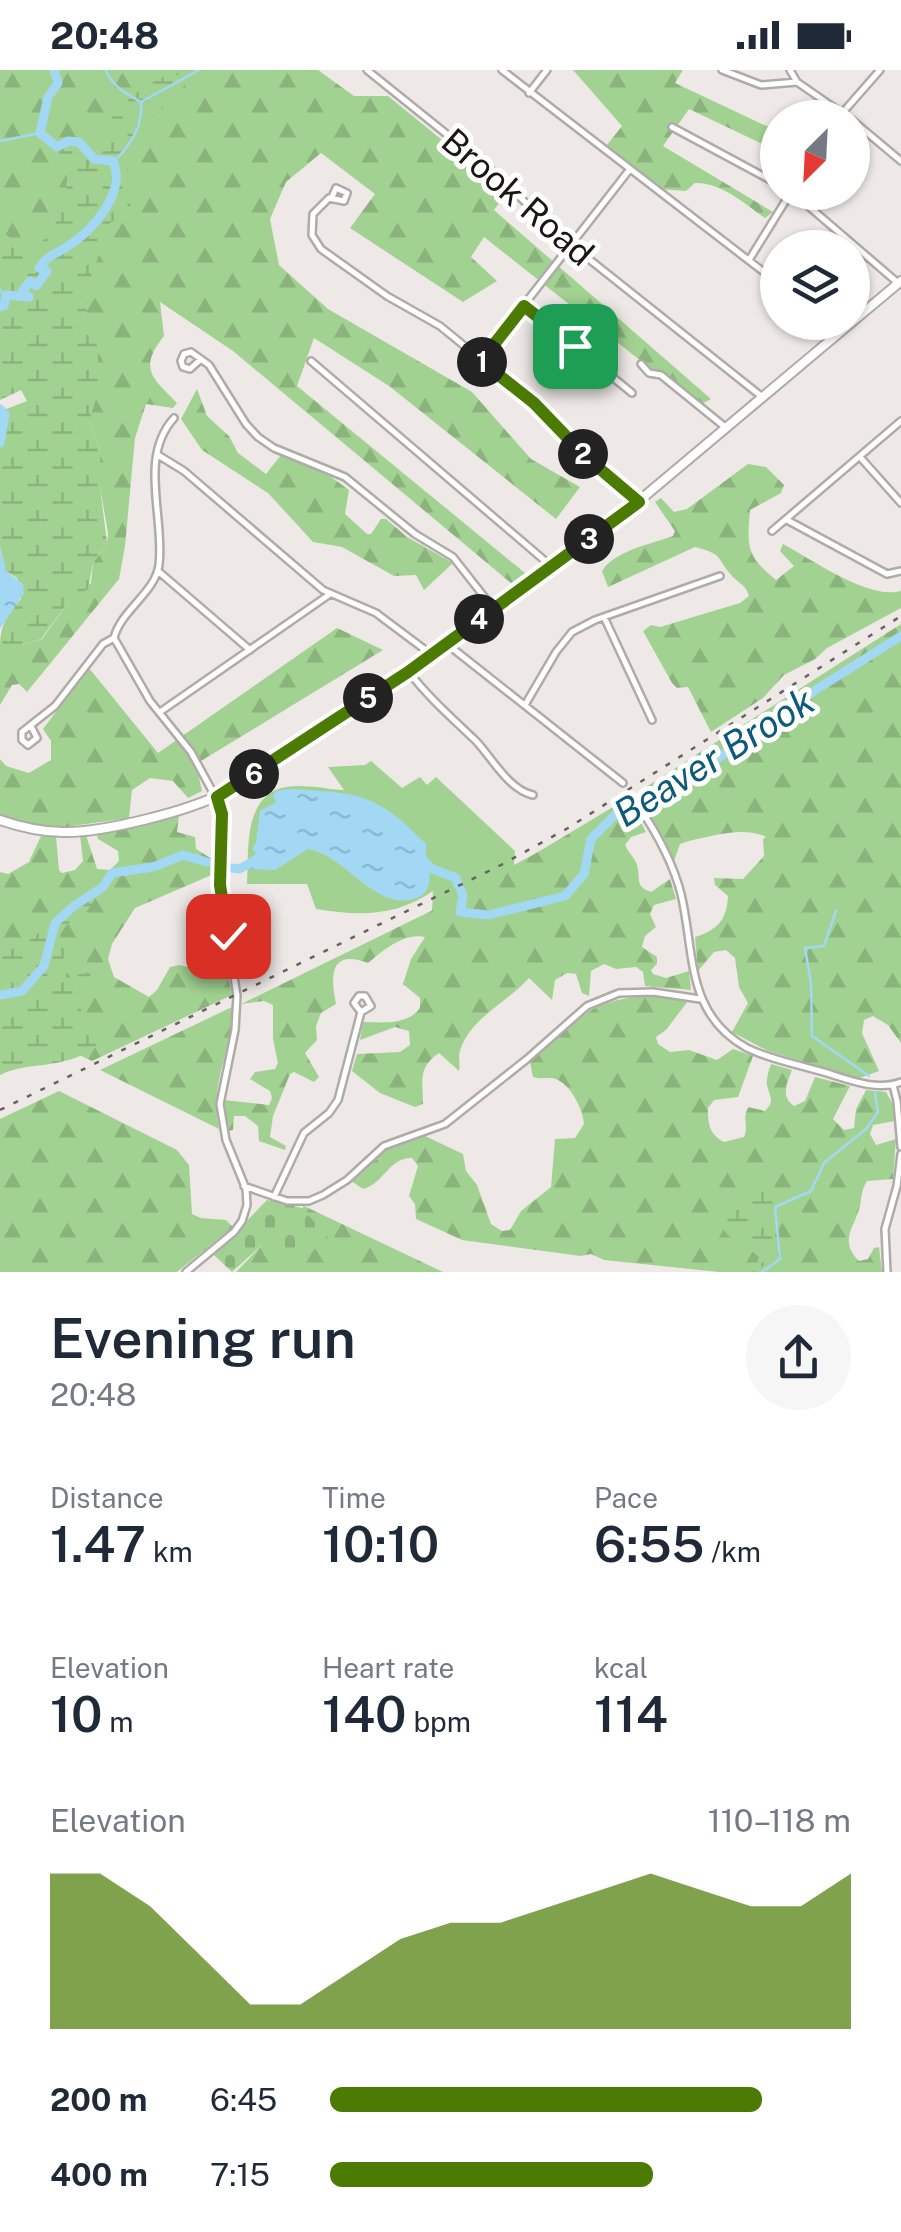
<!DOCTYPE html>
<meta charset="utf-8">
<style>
:root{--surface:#fff;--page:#f6f6f7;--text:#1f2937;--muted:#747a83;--accent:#4c7b03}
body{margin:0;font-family:"Public Sans",sans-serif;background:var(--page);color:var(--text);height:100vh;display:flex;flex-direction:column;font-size:38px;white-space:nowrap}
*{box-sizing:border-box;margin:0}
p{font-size:32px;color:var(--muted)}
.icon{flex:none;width:55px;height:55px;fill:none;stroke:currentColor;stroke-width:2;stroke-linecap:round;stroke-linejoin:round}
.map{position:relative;height:1202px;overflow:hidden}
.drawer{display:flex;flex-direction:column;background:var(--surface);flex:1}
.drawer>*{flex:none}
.needle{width:65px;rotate:204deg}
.controls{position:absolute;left:760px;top:30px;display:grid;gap:20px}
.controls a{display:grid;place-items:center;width:110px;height:110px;border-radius:50%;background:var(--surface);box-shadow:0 2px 8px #0004;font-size:50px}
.pin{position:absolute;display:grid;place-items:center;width:85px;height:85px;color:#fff;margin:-42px;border-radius:20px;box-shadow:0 5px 15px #0006}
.km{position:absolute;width:50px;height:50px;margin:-25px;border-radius:50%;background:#222;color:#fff;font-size:28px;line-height:50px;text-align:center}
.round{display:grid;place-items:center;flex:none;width:105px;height:105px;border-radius:52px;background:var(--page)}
.head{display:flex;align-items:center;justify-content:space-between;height:170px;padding:0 50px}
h1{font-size:55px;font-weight:600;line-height:75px}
.stats{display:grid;grid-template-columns:repeat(3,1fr);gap:15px;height:170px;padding:10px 50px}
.stats div{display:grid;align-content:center}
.stats b{font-size:50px;font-weight:600}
.stats small{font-size:28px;font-weight:400}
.stats p{font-size:28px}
.chart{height:280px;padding:20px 50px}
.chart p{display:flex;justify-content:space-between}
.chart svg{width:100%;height:180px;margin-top:10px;fill:var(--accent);opacity:.7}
ul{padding:0 50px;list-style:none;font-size:32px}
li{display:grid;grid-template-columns:160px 120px 1fr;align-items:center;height:75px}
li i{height:25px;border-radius:12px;background:var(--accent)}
.status{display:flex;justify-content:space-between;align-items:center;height:70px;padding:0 50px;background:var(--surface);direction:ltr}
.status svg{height:28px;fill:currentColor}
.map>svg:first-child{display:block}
</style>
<div class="status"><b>20:48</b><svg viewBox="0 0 49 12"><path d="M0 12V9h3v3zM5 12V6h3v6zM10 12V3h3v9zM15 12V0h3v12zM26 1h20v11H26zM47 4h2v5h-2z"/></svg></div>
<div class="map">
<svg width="901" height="1202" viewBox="0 0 901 1202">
<defs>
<pattern id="forest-firs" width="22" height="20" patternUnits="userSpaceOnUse" patternTransform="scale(2.5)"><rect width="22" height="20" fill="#a2d292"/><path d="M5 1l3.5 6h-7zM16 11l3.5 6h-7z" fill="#8bb47d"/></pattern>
<pattern id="wetland-marsh" width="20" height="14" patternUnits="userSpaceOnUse" patternTransform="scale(2.5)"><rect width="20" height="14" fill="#a2d292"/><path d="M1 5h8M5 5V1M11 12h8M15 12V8" fill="none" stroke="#8bb47d"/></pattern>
<pattern id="cemetery-stones" width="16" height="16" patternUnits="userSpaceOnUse" patternTransform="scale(2.5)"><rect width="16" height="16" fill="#a2d292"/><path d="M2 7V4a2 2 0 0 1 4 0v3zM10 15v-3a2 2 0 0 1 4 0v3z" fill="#8bb47d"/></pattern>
<pattern id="water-ripples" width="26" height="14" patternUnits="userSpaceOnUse" patternTransform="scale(2.5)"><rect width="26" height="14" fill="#a3d8f4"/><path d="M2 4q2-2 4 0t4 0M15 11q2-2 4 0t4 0" fill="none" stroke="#8cb9d0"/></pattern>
</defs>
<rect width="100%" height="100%" fill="#eee9e6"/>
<!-- green -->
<path fill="#a2d292" d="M371,691L402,718L420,707L427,715L436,707L515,781L514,795L612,742L633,738L646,762L631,767L575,842L432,841L433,821C395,847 360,846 316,839L307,814H247C249,783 243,733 278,719C297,712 324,719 344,720L328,697L365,695Z"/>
<!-- forest -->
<path fill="url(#forest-firs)" d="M0,0H318L354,26H388L507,123L494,140L711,329L698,336L484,167L471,187L497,211L463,232L350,158L375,124L321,83L286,112L270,149L279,195L328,239L472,322L531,389L580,417L556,449L389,316L314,268L297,316L525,503L511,513L233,281L160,232L164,266C138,299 152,307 177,333L173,338L146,334L135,368L125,476L119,509L27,622L19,614L12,615L0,635V575H22L42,569L70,530L91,513L93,493L107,473L108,463L100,417V381L89,350L0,240Z
M573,0H683L675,13L777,61V81L689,39L663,76L773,142L765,148C745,134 721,112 695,113L686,121L659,119L607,75L622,56Z
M197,319L207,346L229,366L238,383L266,404L281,385L330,406L349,420L345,444L367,464H371L381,449H386L407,467L453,493L424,520L416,505L394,506L342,477L313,472L268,423L202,380L181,349Z
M748,394L766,397L784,415L781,423L750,440C747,478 746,485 776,510L794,496L780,481L783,474C813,490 868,530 901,521V538L827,578L815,589L784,605L763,628L711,662L688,617L677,618L672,613L643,561L651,555L660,557L740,533L749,526C746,515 741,515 733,507C715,488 726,485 695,477L608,517L602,501C614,481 651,474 673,466L675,461L655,432L661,428L674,442L687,439Z
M901,554V973L888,955L873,946L864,950L862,963L879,1001L860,1008L832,1001L768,981L732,962L748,933L739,917L735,888L726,880L714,882L698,901L695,867C717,860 727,850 728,826L715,815L714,808L743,809L764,786L763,769L766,767C745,756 711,766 689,771L680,774L674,791L638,722Z
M337,558L383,580L196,694L202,721L188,728L173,711L150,708L132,720L129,748L44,760L0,746V689L6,696L29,703L51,690V671L43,659L89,598L158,683Z
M628,728L643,758L624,772C627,782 634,786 637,795C641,809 634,816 651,822L670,809L676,829L654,835L650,844L656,857L645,866L642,877L657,887V894L651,900L653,904L666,908L689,901L691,920L645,916L643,902L636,897L616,899L604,894L591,901L589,926L582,923L576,904L567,903L555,910L552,930L529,908C509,931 472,947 461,978C457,987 461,993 459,1001L439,983C417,998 423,1012 423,1034L415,1037L380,1023L352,1001L357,984L400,982L410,975L409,961L395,957L360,970L363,952C383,952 406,956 420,938V928L403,914L411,889L425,867C405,862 383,880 368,893C328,878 331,909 336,934L321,943L316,956L317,970L305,983L319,1007L314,1012L294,1002L290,1004L273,1046L270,1067L286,1076L285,1080L259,1071L258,1056L245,1046H234L233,1060L228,1061L224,1030L269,1035L272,1028L270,1021L250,1009L255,1002L275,999L278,993L273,969V935L264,931L241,934L478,818Z
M179,746L177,762L195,767L196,779L212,789L214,804L135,838L112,874L108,889L114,907L149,927L157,920L170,897L179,895L228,906L232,925L92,991L0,947V802L8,804L29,792L41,766L56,767L59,800L62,803L75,800L83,791L80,765H86L97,799L110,800L119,791L118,781L98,769L96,763Z
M653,925L688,931L666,960L656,967L658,974L670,982L689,980L717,990L733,979L753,986L738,1027L714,1030L708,1038C708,1054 709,1064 724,1072L744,1067C749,1057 742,1048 748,1037L765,1041C775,1030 770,1028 767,1015C766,1009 769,1000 771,994L792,1000C787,1013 780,1026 794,1036L805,1031L815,1007L850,1016L833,1049L844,1060L854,1058L856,1039L866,1020L886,1022L894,1036L895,1051L873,1055L870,1064L876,1075L896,1069L893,1109L867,1111C861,1121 862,1125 860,1136C855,1157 838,1170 859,1191L868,1189L874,1178L879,1177L882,1202H719L604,1190L591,1184L581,1186L462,1170L416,1149L415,1134L409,1126L418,1096L412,1088C389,1087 384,1114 363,1119L351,1111L390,1076L425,1066L463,1084L466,1101L477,1115L491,1154L502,1161L510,1160L521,1141L551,1117L555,1069L575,1068L584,1054C583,1040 572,1017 558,1010C550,1006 542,1010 533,1007L530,992C577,950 586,930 653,925Z
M232,937C233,982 209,1010 219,1059L100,1000Z
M59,1021L177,1080L189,1095L192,1144L201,1148L226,1150L233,1157L177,1202H0V1049Z
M304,1136L443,1202H236L263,1174L327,1168L302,1138Z"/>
<!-- wetland -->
<path fill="url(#wetland-marsh)" d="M166,5H185V14L176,27L138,60L125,86L134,128L127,141L110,153L87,218L86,238L98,279V324L89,350L100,381V417L107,473L93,493L88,519L70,530L41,569L22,575H0C0,555 8,544 21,529L17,508L6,501L0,477V338L1,341L27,331L21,320L0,330V160C9,165 16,176 26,177C54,181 71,120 66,99C64,90 57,79 52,71L62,68L95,77C105,69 106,59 112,48C123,29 148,15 166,5Z
M77,825H89L95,829C87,845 70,845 60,865L65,883L61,902L68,908L86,902L91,904L78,934L96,967V977C62,1001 30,990 0,1005V881C48,876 48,834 77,825Z
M760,1115C782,1126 773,1140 774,1160C775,1168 779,1177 781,1185L754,1202H745L757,1193L759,1187C745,1174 722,1169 719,1148C728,1132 747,1125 760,1115Z"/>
<!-- cemetery -->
<path fill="url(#cemetery-stones)" d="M267,1130L302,1138L328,1167L291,1201L263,1174L232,1202L214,1185Z"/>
<!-- water -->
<path fill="url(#water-ripples)" d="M0,477L6,501L23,514L24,523L0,559Z
M291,719C360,723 376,723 426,774C424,793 436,804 425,823C382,853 348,785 308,779L275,800L251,799L248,791L256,783L252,779L256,773L260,741L276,732L273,725L276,721Z"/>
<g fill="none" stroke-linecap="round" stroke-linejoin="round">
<!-- stream -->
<path stroke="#a3d8f4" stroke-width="2.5" d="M106,0C111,16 127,24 141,32
M0,71L40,63
M114,92C131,74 143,57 141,32L199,0
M0,220L7,231
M836,841L824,876L805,878L811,913L812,966L869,1006
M762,1202L780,1189L775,1137L811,1121L824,1093L866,1059L878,1042L875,1023"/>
<!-- river -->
<path stroke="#a3d8f4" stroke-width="9" d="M0,237L4,236L6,225L29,227L22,222L30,211L36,216L47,201L39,198C47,186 54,185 65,178C92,162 127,123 113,91L94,89L79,72L68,71L57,77L40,63L48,27L58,13L54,0
M0,339L5,345L0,373
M425,792L430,798L456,808L458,815
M224,797L239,799L258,789
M461,820L463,827L460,842L488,845L565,826L584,804L591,769L615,745L710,694L814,621L901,566
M0,925L22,921L44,896L55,853L74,836L103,817L112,803L153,797L183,785L207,792"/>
<defs>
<path id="minor" d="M367,0L495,103L560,166L761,326
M502,0L778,213
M722,0L761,15L797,12
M790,0L797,12L849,48
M529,23L547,0
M838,48L880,0
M852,50L901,91
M672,57L778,114
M792,122L898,213
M332,127L336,118L347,123L344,131L329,128L313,144L312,165L321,179L387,226L440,256L534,333L587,388L637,430
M749,190L791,122
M524,235L632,323
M827,252L840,263
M201,289L190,299L183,297L181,291L184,284L191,282L209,295L246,354L258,367L274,378L345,407L415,464L453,487L493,538
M481,290L630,99
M311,291L551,496
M641,294L649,303L661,305L725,357
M174,348C138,388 165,447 159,495C155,523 121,540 114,568L150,631L191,682L222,739L220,815L237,926L235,960L220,1034L226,1070L246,1119L247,1135L242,1151L234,1162L186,1202
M158,385L184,401L323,520L376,543L432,585
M860,387L901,433
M787,450L887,504L901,501
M772,461L901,351
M158,501L250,580
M604,547L652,650
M447,574L623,713
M409,602C429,628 452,648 476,671C492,688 509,720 533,725
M525,635L556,582L572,562L595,550L720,506
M160,642L330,524
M31,656L37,668L28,675L22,670V662L55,636L103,574L114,568
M638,735C656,762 673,792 681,824C695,882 685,944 747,978C769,989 796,994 820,1001C845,1008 875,1022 901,1012
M893,1015L897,1031L901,1077
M244,1116L287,1131H309L323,1125L347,1110L384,1076L445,1054L527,989L587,936L619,923L653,922L700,929
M274,1127L304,1063L329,1043L338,1030L361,942L371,936L365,926H359L354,933L361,942
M887,1202L885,1159L897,1116L901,1084"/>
<path id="major" d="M852,252L901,211
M0,750C20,757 41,762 63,762C102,763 190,741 225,722L408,601L615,451L852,252"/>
</defs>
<!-- minor casing -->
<use href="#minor" stroke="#b0aba8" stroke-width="10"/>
<!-- major casing -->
<use href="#major" stroke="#b0aba8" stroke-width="12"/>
<!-- minor -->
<use href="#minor" stroke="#fff" stroke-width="5"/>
<!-- major -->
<use href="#major" stroke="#fff" stroke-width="8"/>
<!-- rail -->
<path stroke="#666361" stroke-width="2.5" stroke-dasharray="5 10" stroke-linecap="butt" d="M0,1040L501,795L568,758L901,546"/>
</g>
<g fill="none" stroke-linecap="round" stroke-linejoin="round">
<defs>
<path id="route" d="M228,866L220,815L222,744L217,727L408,602L639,432L587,388L534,333L481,291L524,236L575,276"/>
</defs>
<!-- route casing -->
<use href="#route" stroke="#fff" stroke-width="20"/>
<!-- route -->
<use href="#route" stroke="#4c7b03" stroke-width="12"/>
</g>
<g text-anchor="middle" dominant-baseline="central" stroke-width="10" stroke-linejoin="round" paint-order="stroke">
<!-- street labels -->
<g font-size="35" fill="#191716" stroke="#fff">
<text transform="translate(518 127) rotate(41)">Brook Road</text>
</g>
<!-- water labels -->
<g font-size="38" font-style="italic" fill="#0e5a7a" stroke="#fff">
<text transform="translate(714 687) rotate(-32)">Beaver Brook</text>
</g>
</g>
</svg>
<div class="controls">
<a><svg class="needle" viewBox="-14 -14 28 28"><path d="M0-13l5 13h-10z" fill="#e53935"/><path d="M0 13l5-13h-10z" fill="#747a83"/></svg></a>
<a><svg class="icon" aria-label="layers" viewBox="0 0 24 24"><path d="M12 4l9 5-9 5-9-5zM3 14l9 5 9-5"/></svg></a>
</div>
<div class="pin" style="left:575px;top:276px;background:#1e9e55"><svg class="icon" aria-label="arrive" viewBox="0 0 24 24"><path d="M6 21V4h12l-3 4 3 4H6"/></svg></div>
<div class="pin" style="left:228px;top:866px;background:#d93025"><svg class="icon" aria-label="check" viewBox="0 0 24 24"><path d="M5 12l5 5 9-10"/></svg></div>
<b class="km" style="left:482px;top:292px">1</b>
<b class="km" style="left:583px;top:384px">2</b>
<b class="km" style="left:589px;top:469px">3</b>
<b class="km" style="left:479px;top:549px">4</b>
<b class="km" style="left:368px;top:628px">5</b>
<b class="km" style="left:254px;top:704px">6</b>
</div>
<section class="drawer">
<div class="head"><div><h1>Evening run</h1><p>20:48</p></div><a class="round"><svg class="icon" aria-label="share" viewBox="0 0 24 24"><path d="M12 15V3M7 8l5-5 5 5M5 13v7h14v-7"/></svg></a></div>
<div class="stats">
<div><p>Distance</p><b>1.47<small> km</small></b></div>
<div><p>Time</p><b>10:10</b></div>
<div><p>Pace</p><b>6:55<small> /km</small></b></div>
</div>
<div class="stats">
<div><p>Elevation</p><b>10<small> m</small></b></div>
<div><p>Heart rate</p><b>140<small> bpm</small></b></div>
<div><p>kcal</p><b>114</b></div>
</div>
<div class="chart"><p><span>Elevation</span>110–118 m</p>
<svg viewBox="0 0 160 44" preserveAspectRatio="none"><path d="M0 44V6L10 6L20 14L30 26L40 38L50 38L60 30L70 22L80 18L90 18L100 14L110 10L120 6L130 10L140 14L150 14L160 6V44z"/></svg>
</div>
<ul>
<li><b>200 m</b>6:45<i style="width:83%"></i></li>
<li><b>400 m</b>7:15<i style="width:62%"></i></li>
</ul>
</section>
